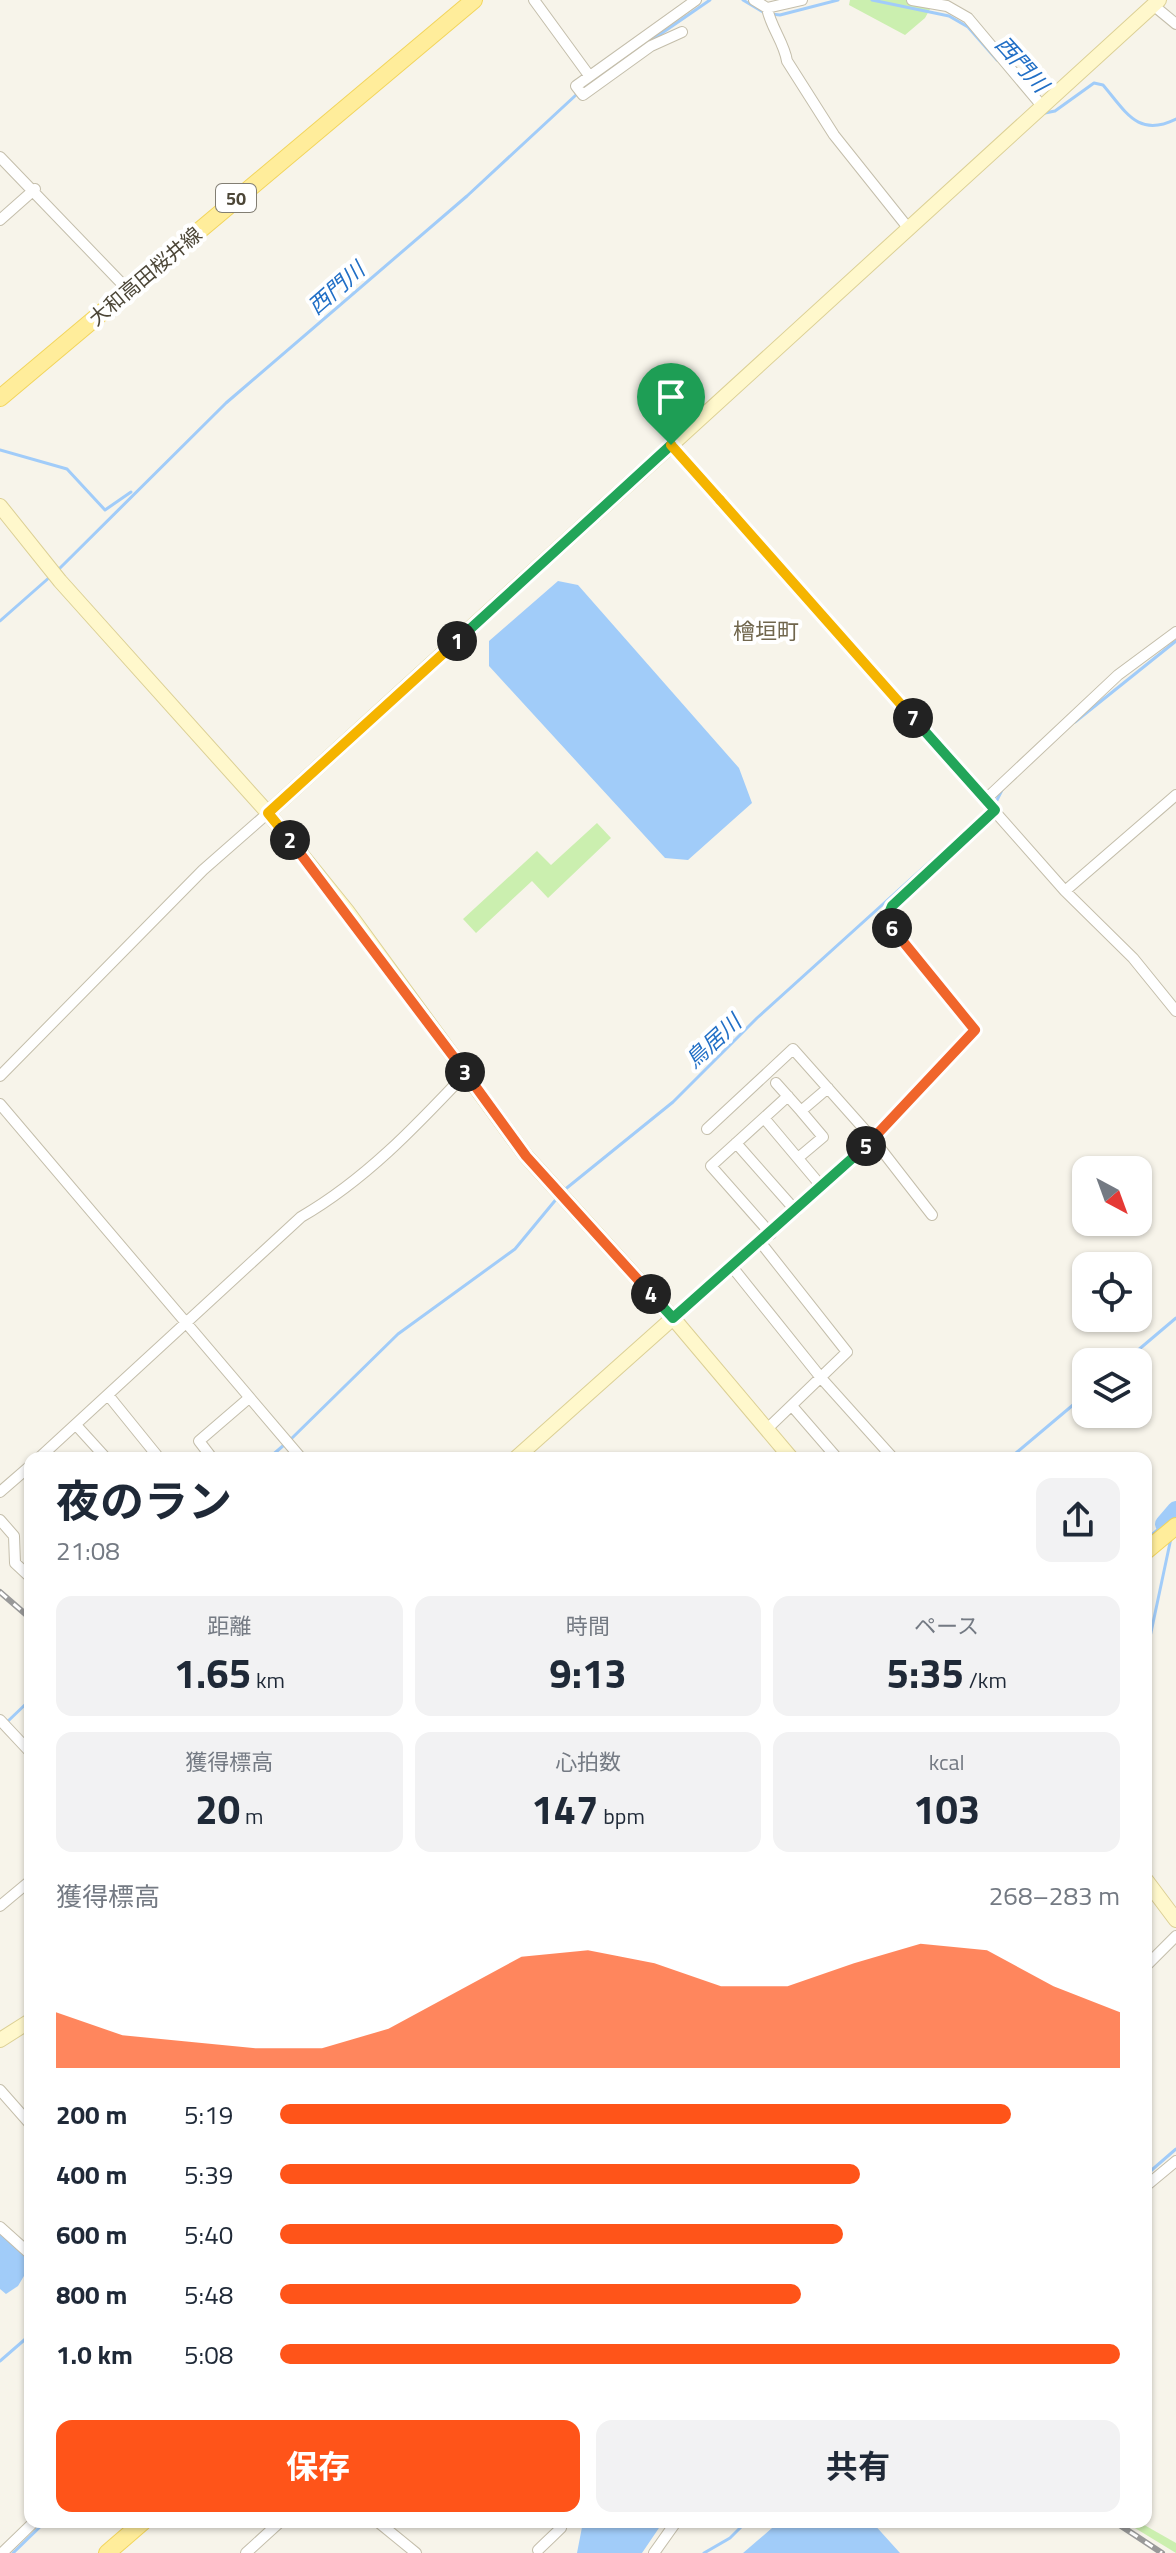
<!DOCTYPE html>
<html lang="ja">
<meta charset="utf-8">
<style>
:root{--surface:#fff;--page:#f2f2f3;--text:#1f2937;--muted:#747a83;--accent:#ff5419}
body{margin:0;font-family:"Titillium Web","Noto Sans JP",sans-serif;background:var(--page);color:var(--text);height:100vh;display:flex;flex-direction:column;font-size:30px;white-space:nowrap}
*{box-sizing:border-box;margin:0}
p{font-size:26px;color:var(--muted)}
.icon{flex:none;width:44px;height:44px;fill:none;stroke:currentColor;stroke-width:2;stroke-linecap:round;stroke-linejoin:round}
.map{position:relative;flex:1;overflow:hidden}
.side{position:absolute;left:24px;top:1452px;width:1128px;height:1076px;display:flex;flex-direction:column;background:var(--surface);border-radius:16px;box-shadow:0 2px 6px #0004}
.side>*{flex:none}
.needle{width:52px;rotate:139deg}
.buttons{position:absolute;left:1072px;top:1156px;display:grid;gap:16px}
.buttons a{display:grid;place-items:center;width:80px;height:80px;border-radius:16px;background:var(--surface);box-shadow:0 2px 6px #0004;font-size:40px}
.pin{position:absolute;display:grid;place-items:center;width:68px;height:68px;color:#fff;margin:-82px -34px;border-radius:50% 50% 50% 0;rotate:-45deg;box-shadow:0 0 8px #0007}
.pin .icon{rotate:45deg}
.km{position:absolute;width:40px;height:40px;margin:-20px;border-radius:50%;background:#222;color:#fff;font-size:22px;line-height:40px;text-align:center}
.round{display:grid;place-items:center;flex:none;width:84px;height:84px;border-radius:16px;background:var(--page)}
.summary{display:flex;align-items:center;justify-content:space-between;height:136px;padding:0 32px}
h1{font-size:44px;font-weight:700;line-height:60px}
.figures{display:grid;grid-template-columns:repeat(3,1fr);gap:12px;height:136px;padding:8px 32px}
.figures div{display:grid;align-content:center;border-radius:16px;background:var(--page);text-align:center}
.figures b{font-size:40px;font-weight:700}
.figures small{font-size:22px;font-weight:400}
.figures p{font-size:22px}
.chart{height:224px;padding:16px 32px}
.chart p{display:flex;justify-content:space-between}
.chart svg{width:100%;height:144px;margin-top:8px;fill:var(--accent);opacity:.7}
.primary-button{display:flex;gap:16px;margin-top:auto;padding:16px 32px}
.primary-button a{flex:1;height:92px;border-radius:16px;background:var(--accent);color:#fff;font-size:32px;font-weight:700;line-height:92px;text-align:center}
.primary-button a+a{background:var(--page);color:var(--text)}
ul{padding:0 32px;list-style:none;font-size:26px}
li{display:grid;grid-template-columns:128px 96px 1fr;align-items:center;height:60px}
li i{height:20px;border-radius:10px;background:var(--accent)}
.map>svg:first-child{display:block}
</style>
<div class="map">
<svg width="1176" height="2553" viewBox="0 0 1176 2553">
<rect width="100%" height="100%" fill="#f7f4ea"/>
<!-- green -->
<path fill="#cbefaf" d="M850,0H935L925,18L905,35L849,5Z
M597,823L611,838L548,898L532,881L476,933L463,919L537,851L551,865Z
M1125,2522H1139L1176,2543V2553Z"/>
<!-- water -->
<path fill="#a1ccf9" d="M558,581L578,585L739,768L752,803L688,860L665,858L489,666V641Z
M0,2230L30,2261V2274L24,2276L18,2286L6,2294L0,2289Z
M583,2522H663L642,2553H577Z
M779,2522H872L900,2553H743Z"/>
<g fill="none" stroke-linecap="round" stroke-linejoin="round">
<!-- stream -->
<path stroke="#a1ccf9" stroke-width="3" d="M743,0L763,12
M872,0L949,16L968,27L997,60
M771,14L780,15L838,0
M649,42L710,0
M609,68L640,48
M1045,113L1055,111L1094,83L1103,85C1126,112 1138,138 1176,119
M0,450L67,469L105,510L131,492
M57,571L226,403L467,196L590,82
M0,621L51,576
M1075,722L1176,641
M563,1191L673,1102L757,1018L996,802L1002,790
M1124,1362L1176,1318
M290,1440L398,1334L515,1249L558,1197
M269,1458L284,1445
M1010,1458L1086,1394
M1146,1540L1164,1524
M1146,1656L1171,1538
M6,1723L30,1700
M1146,2175L1176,2149
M0,2361L30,2335
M13,2553L45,2522
M704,2553L730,2538L746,2522"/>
<!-- river -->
<path stroke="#a1ccf9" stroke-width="18" d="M1164,1524L1176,1510"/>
<defs>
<path id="street" d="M534,0L588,74
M754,0L767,8L802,0
M912,0L947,6L968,18L1042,106
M1153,5L1176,24
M767,8C771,28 784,42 787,61L834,135L909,229
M682,32L651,46L583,95L576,86L696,0
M0,157L128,290
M0,220L35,189
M671,445L1065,891L1133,958L1176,1011
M986,799L1118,675L1176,632
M1065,891L1176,795
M0,1076L203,870L268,813
M776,1083L801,1111L828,1088
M0,1104L301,1458
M764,1118L822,1187
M707,1129L793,1049L873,1139L932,1215
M736,1143L796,1211
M798,1158L823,1137L801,1111
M771,1234L711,1166L788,1096
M761,1243L847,1352L767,1429
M733,1268L822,1379L893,1458
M673,1318L871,1142L975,1030L886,920L892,906L995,810
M108,1395L159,1458
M792,1406L837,1458
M76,1425L106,1458
M39,1458L301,1217C365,1180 415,1127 466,1073
M212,1458L199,1441L249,1398
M0,1492L30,1466
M0,1520L14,1536L15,1563L30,1577
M0,1720L30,1752
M0,1906L30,1881
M1146,1966L1176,1936
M0,2090L30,2124
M1146,2186L1176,2161
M0,2227L30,2254
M378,2522L416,2553
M538,2550L561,2528L562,2522
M2,2553L34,2522
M246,2553L280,2522
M654,2553L676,2522"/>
<path id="secondary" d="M0,506L60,581L268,813L347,911L526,1156L673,1318L791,1458
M268,813L1159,0
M516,1458L673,1318
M1146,1880L1176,1920
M0,2040L30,2021"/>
<path id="primary" d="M0,398L474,0
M1146,1551L1176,1526
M107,2553L143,2522"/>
</defs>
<!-- street casing -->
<use href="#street" stroke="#c4beab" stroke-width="12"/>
<!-- secondary casing -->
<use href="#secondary" stroke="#dcd095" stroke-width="16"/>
<!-- primary casing -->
<use href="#primary" stroke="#f2d55d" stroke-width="18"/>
<!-- street -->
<use href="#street" stroke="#fff" stroke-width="10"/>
<!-- secondary -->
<use href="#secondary" stroke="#fff8cc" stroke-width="14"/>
<!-- primary -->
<use href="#primary" stroke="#ffed9b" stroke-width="16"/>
<defs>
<path id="rail" d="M0,1592L30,1618
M1115,2522L1162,2553"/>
</defs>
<!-- rail casing -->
<use href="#rail" stroke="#999" stroke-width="6"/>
<!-- rail -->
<use href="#rail" stroke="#fff" stroke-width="3" stroke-dasharray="9" stroke-linecap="butt"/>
</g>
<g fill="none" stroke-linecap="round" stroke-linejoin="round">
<defs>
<path id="split-1" d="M457,641L671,445"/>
<path id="split-2" d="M290,840L268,813L457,641"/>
<path id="split-3" d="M290,840L465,1072"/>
<path id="split-4" d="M465,1072L526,1156L651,1294"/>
<path id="split-5" d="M651,1294L673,1318L866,1146"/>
<path id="split-6" d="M866,1146L975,1030L892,928"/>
<path id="split-7" d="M892,928L886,920L892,906L995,810L913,718"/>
<path id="split-8" d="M720,500L913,718"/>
<path id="split-9" d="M671,445L720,500"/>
</defs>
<!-- split-1 casing -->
<use href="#split-1" stroke="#fff" stroke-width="16"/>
<!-- split-2 casing -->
<use href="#split-2" stroke="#fff" stroke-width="16"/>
<!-- split-3 casing -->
<use href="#split-3" stroke="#fff" stroke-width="16"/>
<!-- split-4 casing -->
<use href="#split-4" stroke="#fff" stroke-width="16"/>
<!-- split-5 casing -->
<use href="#split-5" stroke="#fff" stroke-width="16"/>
<!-- split-6 casing -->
<use href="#split-6" stroke="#fff" stroke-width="16"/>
<!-- split-7 casing -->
<use href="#split-7" stroke="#fff" stroke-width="16"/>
<!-- split-8 casing -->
<use href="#split-8" stroke="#fff" stroke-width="16"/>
<!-- split-9 casing -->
<use href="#split-9" stroke="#fff" stroke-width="16"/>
<!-- split-1 -->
<use href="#split-1" stroke="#22a559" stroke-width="10"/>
<!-- split-2 -->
<use href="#split-2" stroke="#f5b400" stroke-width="10"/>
<!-- split-3 -->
<use href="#split-3" stroke="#f0652b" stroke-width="10"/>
<!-- split-4 -->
<use href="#split-4" stroke="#f0652b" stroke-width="10"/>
<!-- split-5 -->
<use href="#split-5" stroke="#22a559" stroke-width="10"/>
<!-- split-6 -->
<use href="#split-6" stroke="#f0652b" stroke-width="10"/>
<!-- split-7 -->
<use href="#split-7" stroke="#22a559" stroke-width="10"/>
<!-- split-8 -->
<use href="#split-8" stroke="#f5b400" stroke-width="10"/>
<!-- split-9 -->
<use href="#split-9" stroke="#f5b400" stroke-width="10"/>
</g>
<g text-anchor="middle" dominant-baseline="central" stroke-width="8" stroke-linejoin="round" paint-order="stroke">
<!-- shield labels -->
<rect fill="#fff" stroke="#827e73" stroke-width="2" x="216" y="184" width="40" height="28" rx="6"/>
<g font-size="18" font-weight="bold" fill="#4c4637">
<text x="236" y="198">50</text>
</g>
<!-- street labels -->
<g font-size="20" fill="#4c4637" stroke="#fff">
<text transform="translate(145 276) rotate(-40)">大和高田桜井線</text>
</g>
<!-- water labels -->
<g font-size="22" font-style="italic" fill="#216fc6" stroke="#fff">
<text transform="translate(1022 64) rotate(48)">西門川</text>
<text transform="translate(336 288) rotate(-41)">西門川</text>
<text transform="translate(713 1041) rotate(-43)">鳥居川</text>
</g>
<!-- neighbourhood labels -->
<g font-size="22" fill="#70664d" stroke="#fff">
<text x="766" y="631">檜垣町</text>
</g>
</g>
</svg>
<div class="buttons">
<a><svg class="needle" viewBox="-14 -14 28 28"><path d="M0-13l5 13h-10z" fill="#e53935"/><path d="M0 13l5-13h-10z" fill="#747a83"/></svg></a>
<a><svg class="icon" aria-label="locate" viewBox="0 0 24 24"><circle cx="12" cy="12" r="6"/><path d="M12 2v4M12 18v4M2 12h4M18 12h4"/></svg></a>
<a><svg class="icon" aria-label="layers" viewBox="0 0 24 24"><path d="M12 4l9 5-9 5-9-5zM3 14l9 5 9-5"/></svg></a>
</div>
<div class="pin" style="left:671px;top:445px;background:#1e9e55"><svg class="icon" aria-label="arrive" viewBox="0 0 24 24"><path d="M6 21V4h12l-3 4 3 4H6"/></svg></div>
<b class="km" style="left:457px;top:641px">1</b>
<b class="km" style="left:290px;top:840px">2</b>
<b class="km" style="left:465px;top:1072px">3</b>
<b class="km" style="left:651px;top:1294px">4</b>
<b class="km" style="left:866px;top:1146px">5</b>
<b class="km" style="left:892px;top:928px">6</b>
<b class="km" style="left:913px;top:718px">7</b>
<section class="side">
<div class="summary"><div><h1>夜のラン</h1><p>21:08</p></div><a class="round"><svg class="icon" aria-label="share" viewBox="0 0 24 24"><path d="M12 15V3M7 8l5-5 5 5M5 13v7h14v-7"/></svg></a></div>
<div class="figures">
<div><p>距離</p><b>1.65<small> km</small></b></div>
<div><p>時間</p><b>9:13</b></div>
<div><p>ペース</p><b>5:35<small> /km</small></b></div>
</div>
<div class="figures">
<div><p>獲得標高</p><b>20<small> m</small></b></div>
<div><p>心拍数</p><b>147<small> bpm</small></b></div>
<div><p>kcal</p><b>103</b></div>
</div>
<div class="chart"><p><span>獲得標高</span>268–283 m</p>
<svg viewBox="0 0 160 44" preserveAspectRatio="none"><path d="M0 44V27L10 34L20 36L30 38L40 38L50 32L60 21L70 10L80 8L90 12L100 19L110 19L120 12L130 6L140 8L150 19L160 27V44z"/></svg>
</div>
<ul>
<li><b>200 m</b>5:19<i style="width:87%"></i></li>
<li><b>400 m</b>5:39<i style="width:69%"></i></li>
<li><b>600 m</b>5:40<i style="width:67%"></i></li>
<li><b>800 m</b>5:48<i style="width:62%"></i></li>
<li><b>1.0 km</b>5:08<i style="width:100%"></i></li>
</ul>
<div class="primary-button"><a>保存</a><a>共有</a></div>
</section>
</div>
